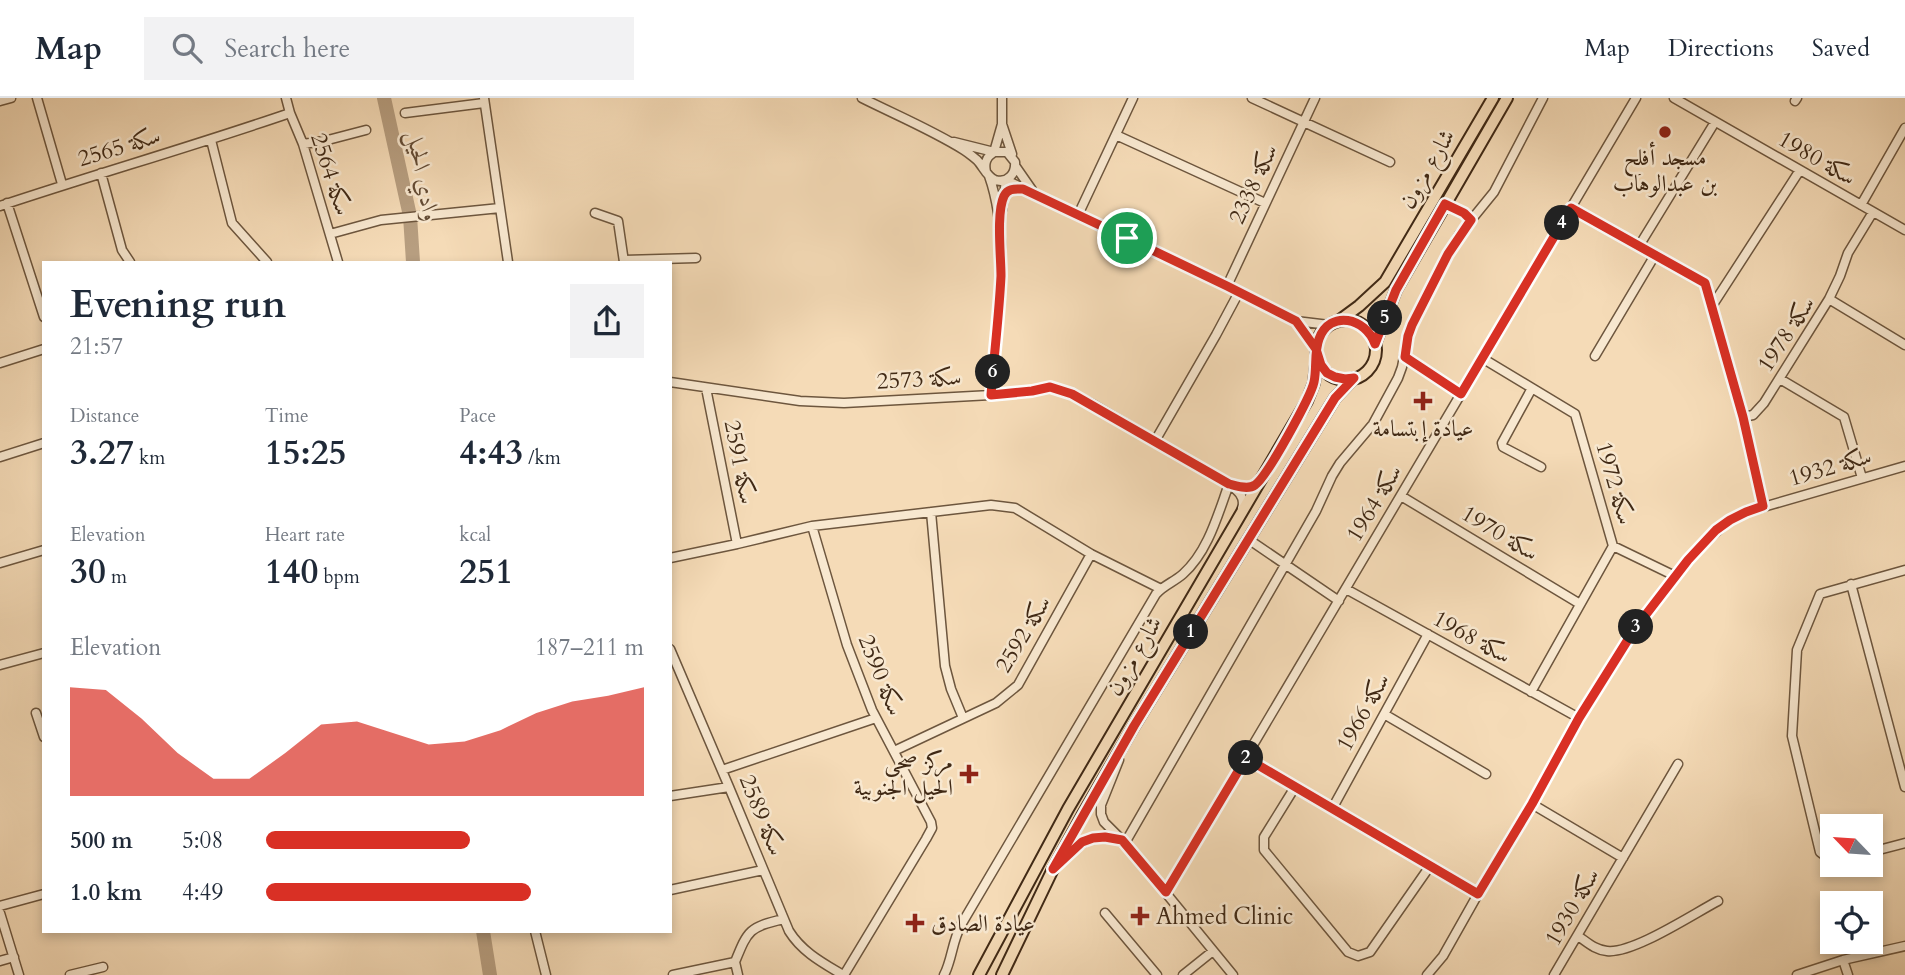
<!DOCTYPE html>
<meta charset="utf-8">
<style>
:root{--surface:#fff;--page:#f2f2f3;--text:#1f2937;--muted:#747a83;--line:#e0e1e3;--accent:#d93025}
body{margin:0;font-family:Cardo,Amiri,serif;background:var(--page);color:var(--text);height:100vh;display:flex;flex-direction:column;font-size:26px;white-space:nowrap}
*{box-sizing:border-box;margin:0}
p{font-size:23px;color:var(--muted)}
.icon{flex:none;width:38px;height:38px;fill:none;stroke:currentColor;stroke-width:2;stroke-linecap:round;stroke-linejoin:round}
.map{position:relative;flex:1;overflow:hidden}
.sheet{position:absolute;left:42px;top:163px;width:630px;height:672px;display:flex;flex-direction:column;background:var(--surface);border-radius:0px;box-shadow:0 4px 10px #0003}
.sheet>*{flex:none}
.needle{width:46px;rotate:295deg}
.tools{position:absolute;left:1820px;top:716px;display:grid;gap:14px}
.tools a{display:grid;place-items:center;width:63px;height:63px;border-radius:0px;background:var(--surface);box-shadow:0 4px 10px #0003;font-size:35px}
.pin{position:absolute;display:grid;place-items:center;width:60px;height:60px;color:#fff;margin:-30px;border:4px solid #fff;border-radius:50%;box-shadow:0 2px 7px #0007}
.km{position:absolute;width:35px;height:35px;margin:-18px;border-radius:50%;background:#222;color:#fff;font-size:19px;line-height:35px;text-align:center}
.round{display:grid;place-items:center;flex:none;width:74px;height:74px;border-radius:0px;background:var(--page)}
.overview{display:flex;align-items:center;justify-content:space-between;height:119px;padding:0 28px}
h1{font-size:38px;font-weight:800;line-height:52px}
.metrics{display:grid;grid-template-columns:repeat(3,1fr);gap:10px;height:119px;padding:7px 28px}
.metrics div{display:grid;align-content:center}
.metrics b{font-size:35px;font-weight:800}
.metrics small{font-size:19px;font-weight:400}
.metrics p{font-size:19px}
.chart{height:196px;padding:14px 28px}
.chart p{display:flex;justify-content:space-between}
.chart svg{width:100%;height:126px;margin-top:7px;fill:var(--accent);opacity:.7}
ul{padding:0 28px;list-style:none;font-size:23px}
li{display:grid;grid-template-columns:112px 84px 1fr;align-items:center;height:52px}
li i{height:18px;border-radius:9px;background:var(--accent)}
header{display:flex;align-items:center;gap:42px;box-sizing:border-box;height:98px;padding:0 35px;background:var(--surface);border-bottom:2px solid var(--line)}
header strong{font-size:33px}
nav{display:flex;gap:38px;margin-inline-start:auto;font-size:24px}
.search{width:490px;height:63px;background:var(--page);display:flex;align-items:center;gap:18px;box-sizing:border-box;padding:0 24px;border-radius:0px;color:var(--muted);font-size:26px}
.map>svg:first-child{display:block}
</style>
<header>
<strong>Map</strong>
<div class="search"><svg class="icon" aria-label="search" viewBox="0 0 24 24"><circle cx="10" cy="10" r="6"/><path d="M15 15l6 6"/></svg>Search here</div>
<nav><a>Map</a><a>Directions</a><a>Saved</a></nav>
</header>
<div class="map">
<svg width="1905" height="877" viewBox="0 0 1905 877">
<rect width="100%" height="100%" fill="#f5dbb7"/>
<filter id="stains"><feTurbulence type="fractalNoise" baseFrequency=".00286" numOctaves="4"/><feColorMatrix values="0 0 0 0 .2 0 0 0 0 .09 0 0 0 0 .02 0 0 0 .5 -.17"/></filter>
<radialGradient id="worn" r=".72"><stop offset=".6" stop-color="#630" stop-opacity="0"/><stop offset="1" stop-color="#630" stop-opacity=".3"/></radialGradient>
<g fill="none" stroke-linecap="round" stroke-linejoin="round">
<!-- river -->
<path stroke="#b79e80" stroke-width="14" d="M384,0L410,118L413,164
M483,833L490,877"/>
<defs>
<path id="minor" d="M37,0L62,86
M286,0L290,15L303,46L338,164
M484,0L508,164
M862,0C896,17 932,32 964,52C969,55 973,59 977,62C983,68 987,79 995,82C1008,86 1016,75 1015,64L1007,54H994C986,59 984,65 986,74
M1252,0L1390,64
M1674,0L1905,132
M0,3L11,0
M1795,3L1797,0
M405,15L484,5
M1002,26L1012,56
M1116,37L1265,105
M211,42L232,125L267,164
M954,44L994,54
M303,46L324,43L366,32
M994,54L1002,26V0
M1016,69L1032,92
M101,75L122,152L130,164
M989,78C1012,143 997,228 991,297
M1006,82L1227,188L1296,223L1329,227
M7,105L44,219
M1445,106L1464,115L1471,122
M1861,107L1905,30
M0,108C96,76 194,48 290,15
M1571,110L1705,185L1743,319L1763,408
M1002,112L1006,82
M595,115L618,123L624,164
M1078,117L1133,0
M330,136L381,122L500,110
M1639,148L1715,24
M624,162L696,160
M1227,188L1315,0
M1829,201L1840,178L1848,155L1873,114
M1712,208L1800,72
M1296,223L1316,251
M1595,258L1655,157
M1405,259L1461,296
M1482,260L1575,316L1613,448L1531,594
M0,265L44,251
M1780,281L1844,319L1862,380
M670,284L800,303L844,305L991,297L1033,293L1050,289L1072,296L1094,307L1229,386C1237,392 1246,399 1242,410
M706,290L737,446
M1532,290L1502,345L1503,349L1541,369
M1743,319L1753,317L1764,305L1829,201L1905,247
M1155,343L1216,237L1239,194
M0,359L44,345
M1232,387C1242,390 1251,392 1259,383
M1401,398L1580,506
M931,414L945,568L951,591L963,620
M812,428L847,547L872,612L931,724L932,730L926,741L844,877
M1248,441L1339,503
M1613,448L1675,478
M670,460L737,446L812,428L991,407L1015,410L1091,456L1161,491
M0,465L44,452
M1851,486L1905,689
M1346,491L1579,620
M670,551L729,689L789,833C802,854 823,865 843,877
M0,567L44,555
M36,615L44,639
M1384,616L1486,676
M894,653L996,605L1018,587L1091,456
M1246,660L1478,796
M1119,662L1101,707V716L1104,724L1125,745L1233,877
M722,672L876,620
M1295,689L1264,739V752L1348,854L1358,858L1370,854L1430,768
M670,698L729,689
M1532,706L1623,760
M1332,711L1428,536
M1125,745L1316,413L1332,378L1340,365L1373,326L1398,280L1402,269L1408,238L1412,227L1448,156L1459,137L1494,94L1543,0
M1871,754L1905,745
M1832,763L1820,754L1792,638L1797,552L1820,496L1905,472
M1058,766C1081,745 1087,735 1120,742
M670,792L763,772
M1166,794L1636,0
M0,808L44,796
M0,815L19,877
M1105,815L1157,877
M535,833L546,877
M1578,838C1587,844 1595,852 1607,853C1633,856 1693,816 1718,803
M1843,862L1848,877
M0,863L14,859
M735,864L738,877
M70,877L103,869
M673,877L735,864C748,832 749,829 784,821
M944,877C952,862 952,844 961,827L1156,496C1164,487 1174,484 1183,476C1208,454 1218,416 1229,386
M1183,877L1213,853
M1427,877L1443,858L1478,796L1532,706L1579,620L1634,532L1688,462L1704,445L1730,422L1746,414L1905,368
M1554,877L1678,666
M1797,877L1843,862L1905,848"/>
<path id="major" d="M1340,222L1359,208L1385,184L1493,0
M1316 252a30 30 0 1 1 60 0a30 30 0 1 1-60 0Z
M1375,246L1396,192L1507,0
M979,877L1068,711L1307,303L1314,285L1317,258
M1002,877L1053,771L1082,718L1134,628L1335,300L1354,280"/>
</defs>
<!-- minor casing -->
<use href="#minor" stroke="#6d563e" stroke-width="11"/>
<!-- major casing -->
<use href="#major" stroke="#402915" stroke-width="14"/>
<!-- minor -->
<use href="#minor" stroke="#f8e8d0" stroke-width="8"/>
<!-- major -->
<use href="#major" stroke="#f5dbb7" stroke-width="10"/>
</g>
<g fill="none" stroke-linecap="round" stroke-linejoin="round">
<defs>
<path id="route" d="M1127,140L1227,188L1296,223L1316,251L1321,267L1327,275L1335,279L1345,281L1354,280L1335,300L1134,628L1053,771L1082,744L1093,740L1105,739L1122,742L1166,794L1246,660L1478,796L1532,706L1579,620L1634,532L1688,462L1716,432L1730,422L1746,414L1763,408L1743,319L1705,185L1571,110L1461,296L1405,259L1408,238L1412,227L1448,156L1471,122L1464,115L1445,106L1396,192L1375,246C1366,220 1330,211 1319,241C1314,254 1317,270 1314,284C1311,298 1267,379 1255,387C1248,392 1237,388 1229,386L1072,296L1050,289L1032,293L991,297C994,257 999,218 1001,178C1001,158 996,115 1004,98C1008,90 1015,91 1023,91L1127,140"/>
</defs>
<!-- route casing -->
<use href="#route" stroke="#fff" stroke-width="14"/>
<!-- route -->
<use href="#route" stroke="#d93025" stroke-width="9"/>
</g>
<!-- markers -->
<g fill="#8f2418" stroke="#f8e8d0" stroke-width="2.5">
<circle cx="1665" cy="34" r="7"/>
<path d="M1419.5 292.5h7v7h7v7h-7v7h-7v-7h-7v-7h7z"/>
<path d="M965.5 665.5h7v7h7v7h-7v7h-7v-7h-7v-7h7z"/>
<path d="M1136.5 807.5h7v7h7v7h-7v7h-7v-7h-7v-7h7z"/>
<path d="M911.5 814.5h7v7h7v7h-7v7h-7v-7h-7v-7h7z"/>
</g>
<g text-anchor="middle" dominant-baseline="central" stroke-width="5" stroke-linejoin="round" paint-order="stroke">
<!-- street labels -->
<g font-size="23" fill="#402915" stroke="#f8e8d0">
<text transform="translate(119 49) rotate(-17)">سكة 2565</text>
<text transform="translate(1817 60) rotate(30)">سكة 1980</text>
<text transform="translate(1427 71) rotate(-60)">شارع مزون</text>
<text transform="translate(331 76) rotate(72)">سكة 2564</text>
<text transform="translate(1253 86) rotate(-65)">سكة 2338</text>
<text transform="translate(1786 236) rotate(-57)">سكة 1978</text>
<text transform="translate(919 281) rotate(-3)">سكة 2573</text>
<text transform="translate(740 364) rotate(79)">سكة 2591</text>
<text transform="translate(1830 369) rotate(-16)">سكة 1932</text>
<text transform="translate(1615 385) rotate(74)">سكة 1972</text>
<text transform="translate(1374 405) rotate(-59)">سكة 1964</text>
<text transform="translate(1500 435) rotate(31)">سكة 1970</text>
<text transform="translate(1023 536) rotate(-59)">سكة 2592</text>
<text transform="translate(1472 539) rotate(29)">سكة 1968</text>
<text transform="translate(1134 558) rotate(-60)">شارع مزون</text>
<text transform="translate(881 577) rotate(68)">سكة 2590</text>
<text transform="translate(1363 614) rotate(-61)">سكة 1966</text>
<text transform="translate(762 717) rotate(68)">سكة 2589</text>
<text transform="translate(1572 809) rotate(-60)">سكة 1930</text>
</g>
<!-- poi labels -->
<g font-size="23" fill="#402915" stroke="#f8e8d0">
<text x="1665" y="59">مسجد أفلح<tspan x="1665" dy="26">بن عبدالوهاب</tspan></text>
<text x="1423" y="330">عيادة إبتسامة</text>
<text x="953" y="663" text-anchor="end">مركز صحي<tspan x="953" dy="26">الحيل الجنوبية</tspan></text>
<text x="1156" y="818" text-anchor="start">Ahmed Clinic</text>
<text x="931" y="825" text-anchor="start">عيادة الصادق</text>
</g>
<!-- water labels -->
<g font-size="24" font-style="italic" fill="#644c35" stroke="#f8e8d0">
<text transform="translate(423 78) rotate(79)">وادي الحيل</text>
</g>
</g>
<rect width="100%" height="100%" filter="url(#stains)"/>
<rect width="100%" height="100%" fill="url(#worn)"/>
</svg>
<div class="tools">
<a><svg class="needle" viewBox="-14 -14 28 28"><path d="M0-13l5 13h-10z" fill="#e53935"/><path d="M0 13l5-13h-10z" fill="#747a83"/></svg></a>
<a><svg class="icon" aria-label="locate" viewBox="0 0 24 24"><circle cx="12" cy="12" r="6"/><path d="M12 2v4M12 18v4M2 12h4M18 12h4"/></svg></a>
</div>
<div class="pin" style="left:1127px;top:140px;background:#1e9e55"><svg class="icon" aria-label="arrive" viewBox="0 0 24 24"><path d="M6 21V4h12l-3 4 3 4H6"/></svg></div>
<b class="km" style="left:1191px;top:534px">1</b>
<b class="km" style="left:1246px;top:660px">2</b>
<b class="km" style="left:1636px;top:529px">3</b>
<b class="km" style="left:1562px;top:125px">4</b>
<b class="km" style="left:1385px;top:220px">5</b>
<b class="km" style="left:993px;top:274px">6</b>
<section class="sheet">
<div class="overview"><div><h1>Evening run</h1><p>21:57</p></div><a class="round"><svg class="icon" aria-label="share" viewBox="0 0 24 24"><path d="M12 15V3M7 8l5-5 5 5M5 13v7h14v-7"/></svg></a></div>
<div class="metrics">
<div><p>Distance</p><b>3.27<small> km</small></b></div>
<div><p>Time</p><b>15:25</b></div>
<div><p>Pace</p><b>4:43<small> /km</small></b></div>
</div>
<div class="metrics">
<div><p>Elevation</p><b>30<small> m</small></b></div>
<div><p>Heart rate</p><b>140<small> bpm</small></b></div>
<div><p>kcal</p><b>251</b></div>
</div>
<div class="chart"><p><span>Elevation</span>187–211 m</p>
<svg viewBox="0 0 160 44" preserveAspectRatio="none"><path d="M0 44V6L10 7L20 17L30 29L40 38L50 38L60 29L70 19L80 18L90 22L100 26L110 25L120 21L130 15L140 11L150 9L160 6V44z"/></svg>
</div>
<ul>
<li><b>500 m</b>5:08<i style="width:54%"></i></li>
<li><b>1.0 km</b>4:49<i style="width:70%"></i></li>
</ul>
</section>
</div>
